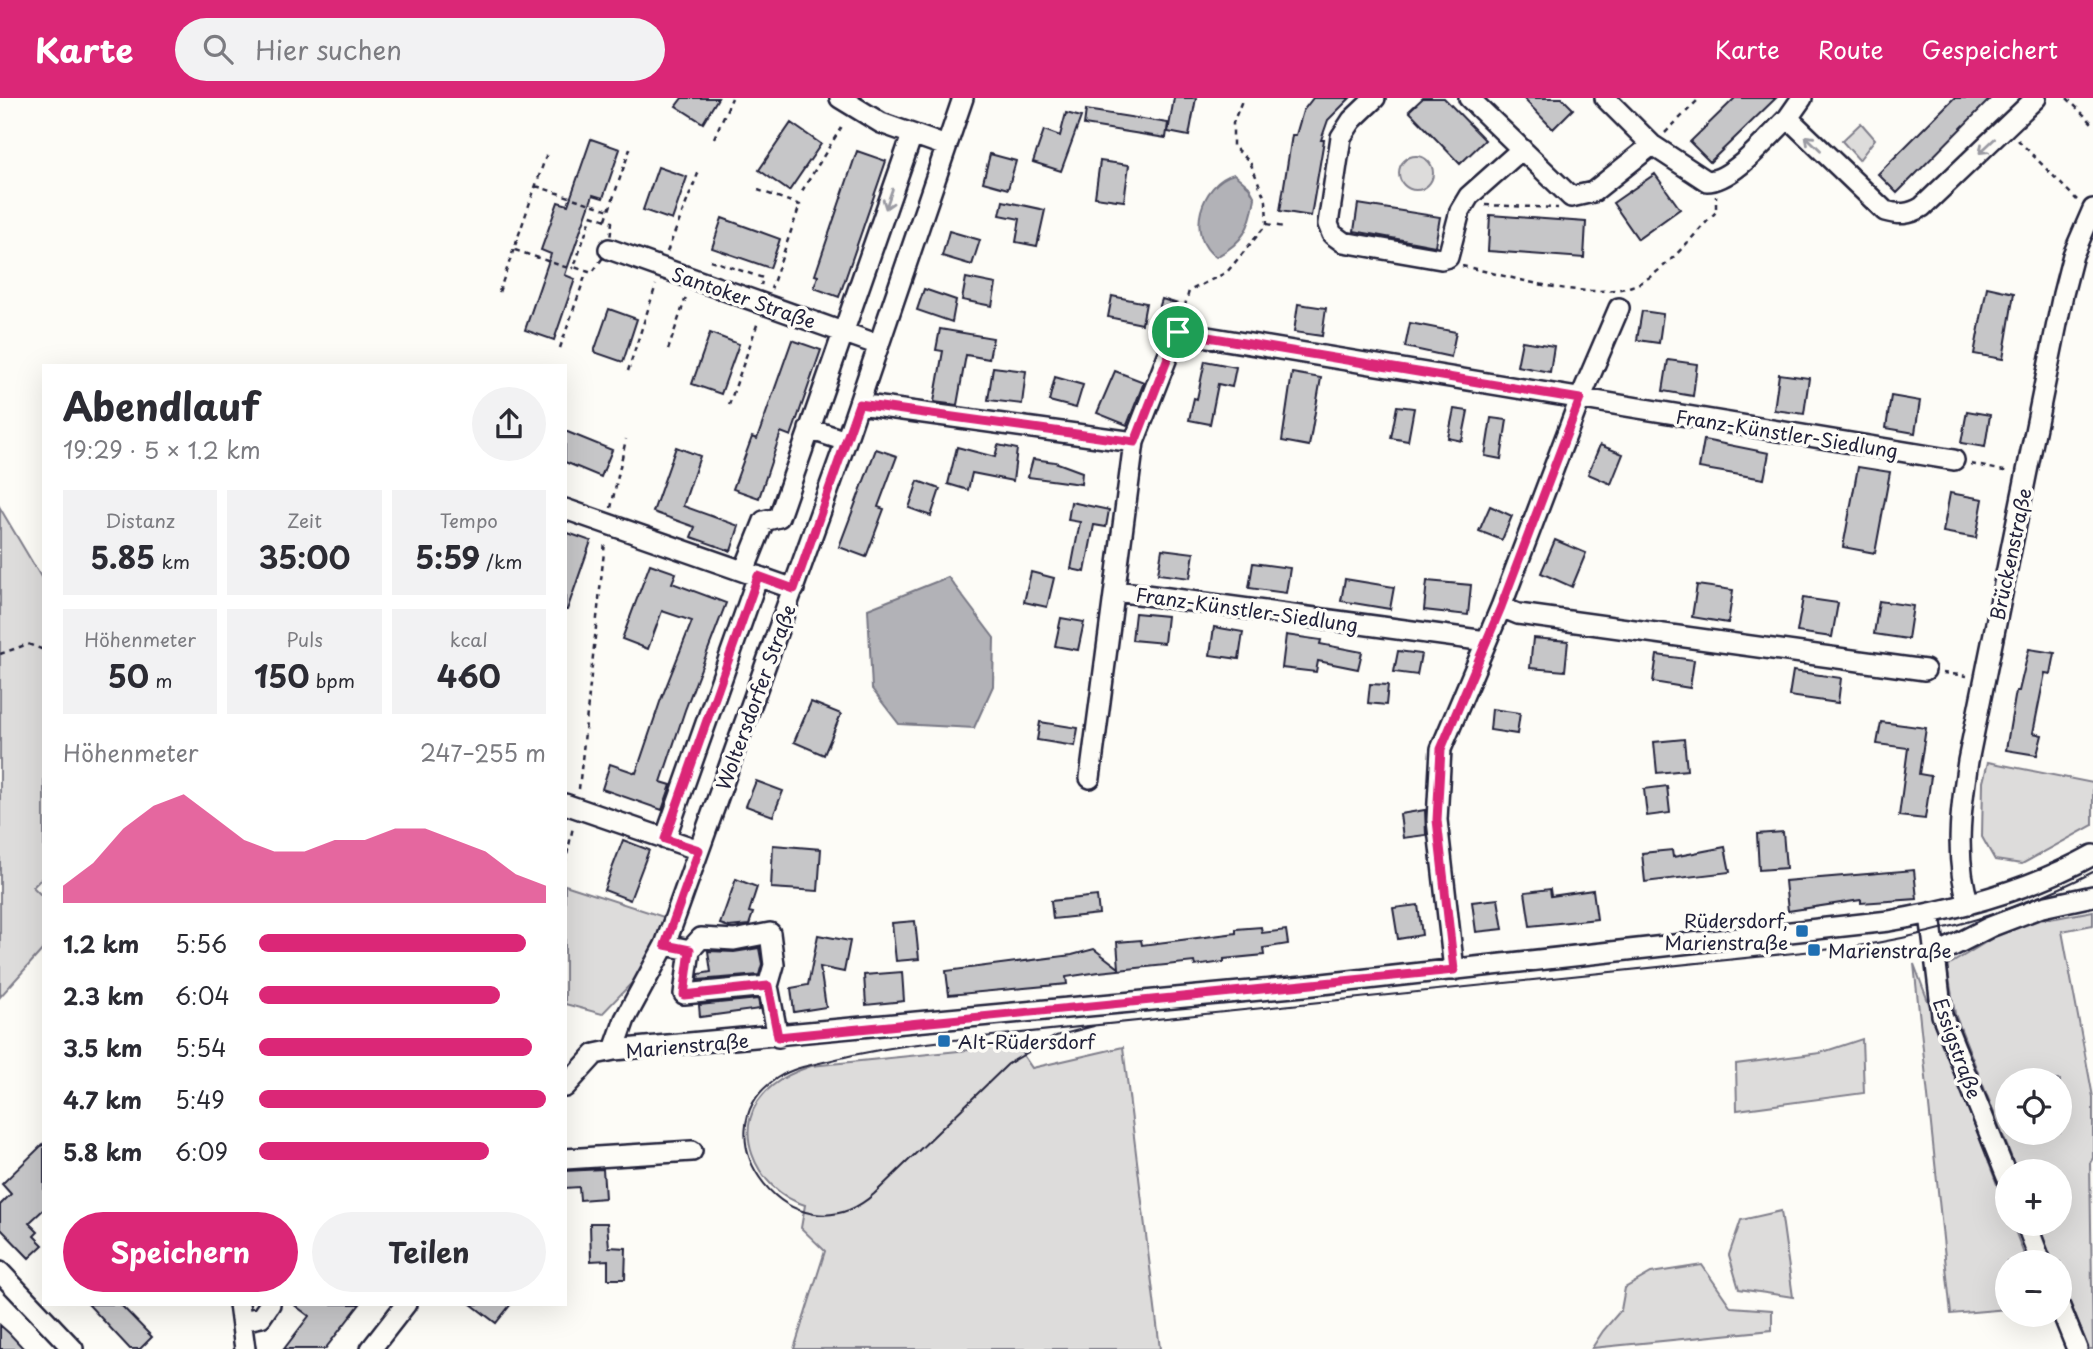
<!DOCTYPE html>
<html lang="de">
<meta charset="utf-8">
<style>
:root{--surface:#fff;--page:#f2f2f3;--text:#2b2b33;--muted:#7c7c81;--accent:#db2777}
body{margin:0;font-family:"Playpen Sans",sans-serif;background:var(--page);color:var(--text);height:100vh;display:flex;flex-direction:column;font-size:26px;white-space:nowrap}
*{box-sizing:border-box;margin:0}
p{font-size:23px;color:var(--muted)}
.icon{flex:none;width:38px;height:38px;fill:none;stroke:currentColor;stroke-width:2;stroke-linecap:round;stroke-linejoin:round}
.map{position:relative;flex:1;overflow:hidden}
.details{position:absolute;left:42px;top:266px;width:525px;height:942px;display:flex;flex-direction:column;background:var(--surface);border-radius:0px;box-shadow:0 7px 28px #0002}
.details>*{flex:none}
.fabs{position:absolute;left:1995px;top:970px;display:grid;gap:14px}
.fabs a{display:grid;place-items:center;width:77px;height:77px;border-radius:50%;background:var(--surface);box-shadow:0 7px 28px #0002;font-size:35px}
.pin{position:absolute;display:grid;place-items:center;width:60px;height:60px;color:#fff;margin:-30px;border:4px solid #fff;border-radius:50%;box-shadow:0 2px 7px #0007}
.round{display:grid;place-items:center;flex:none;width:74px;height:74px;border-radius:37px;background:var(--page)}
.headline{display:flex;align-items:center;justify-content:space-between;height:119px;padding:0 21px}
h1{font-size:38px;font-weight:700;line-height:52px}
.stats{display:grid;grid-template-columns:repeat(3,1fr);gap:10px;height:119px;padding:7px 21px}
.stats div{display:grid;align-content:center;border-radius:0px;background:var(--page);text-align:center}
.stats b{font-size:30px;font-weight:700}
.stats small{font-size:19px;font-weight:400}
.stats p{font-size:19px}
.chart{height:196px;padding:14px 21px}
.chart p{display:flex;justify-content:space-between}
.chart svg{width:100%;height:126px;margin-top:7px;fill:var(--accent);opacity:.7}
.primary-button{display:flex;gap:14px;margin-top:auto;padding:14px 21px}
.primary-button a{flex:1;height:80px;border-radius:42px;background:var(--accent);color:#fff;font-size:28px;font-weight:700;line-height:80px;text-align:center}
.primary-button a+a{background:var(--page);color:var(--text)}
ul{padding:0 21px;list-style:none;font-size:23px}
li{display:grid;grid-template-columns:112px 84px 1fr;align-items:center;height:52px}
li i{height:18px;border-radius:9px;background:var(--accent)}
header{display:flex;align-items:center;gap:42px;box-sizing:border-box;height:98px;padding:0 35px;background:var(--accent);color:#fff}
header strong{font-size:33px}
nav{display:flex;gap:38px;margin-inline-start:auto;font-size:24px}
.search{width:490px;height:63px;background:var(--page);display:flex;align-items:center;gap:18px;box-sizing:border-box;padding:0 24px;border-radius:38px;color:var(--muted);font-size:26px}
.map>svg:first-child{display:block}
</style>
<header>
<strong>Karte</strong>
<div class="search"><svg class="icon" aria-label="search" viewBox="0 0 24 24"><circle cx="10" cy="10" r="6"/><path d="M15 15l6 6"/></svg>Hier suchen</div>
<nav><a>Karte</a><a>Route</a><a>Gespeichert</a></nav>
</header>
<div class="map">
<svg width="2093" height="1251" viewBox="0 0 2093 1251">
<rect width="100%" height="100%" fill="#fdfcf7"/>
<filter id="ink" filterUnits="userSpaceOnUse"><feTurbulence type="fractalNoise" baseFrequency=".0143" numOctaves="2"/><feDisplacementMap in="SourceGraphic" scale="14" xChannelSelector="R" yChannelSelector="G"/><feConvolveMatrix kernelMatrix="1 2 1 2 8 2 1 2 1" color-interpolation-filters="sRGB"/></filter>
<g filter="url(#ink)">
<!-- green -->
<path fill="#dddcdb" stroke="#807f8b" stroke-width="2" fill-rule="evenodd" d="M1861,25L1875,41L1859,62L1842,43Z
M1399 75a17 17 0 1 1 34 0a17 17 0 1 1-34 0Z
M0,410L44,484V778L33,789L44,800V850L0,899Z
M1988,664L2093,685V727L2022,766L1995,762L1982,739L1983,684Z
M565,787L667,820L646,870L602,916L565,906Z
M2093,813V827L2062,833L2093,999V1060L2090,1065L2093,1251H2089L2060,1180V1164H2053L2038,1125H2060V1073H2017L1955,916L1947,868L2019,824L2056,820ZM2007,982H2060V1034H2007Z
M1914,866L2007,1113V1125H2012L2027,1164H2007V1211L1951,1216Z
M1862,941L1864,995L1737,1012L1736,966L1820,955Z
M998,949L1019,951L1032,970L1123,949L1160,1251H794L825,1153L801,1130L805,1107C755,1092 725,1026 772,988C784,978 796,973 811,968Z
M1781,1113L1793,1199L1739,1191L1729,1157L1741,1122Z
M1702,1167L1731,1209L1772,1212V1232L1592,1250L1603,1233L1621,1212L1625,1190L1651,1175Z"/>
<!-- water -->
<path fill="#b2b2b7" stroke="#787885" stroke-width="2" d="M1234,76L1249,89L1255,100C1250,130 1244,144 1216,159C1185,138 1201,85 1234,76Z
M948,479L994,540L993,588L974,630L899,626L872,591L868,511Z"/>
<!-- building -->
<path fill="#c6c6c8" stroke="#22223b" stroke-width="2" d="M682,0H718L703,25L676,8Z
M1174,0H1196L1189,38L1168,34Z
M1313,0H1350L1328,22L1321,42H1324L1311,118L1280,113L1292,37H1296L1303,13Z
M1423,0H1444L1485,42L1460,66L1409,13Z
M1523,0H1562L1573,11L1553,31Z
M1735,0H1776L1710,64L1690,44Z
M1954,0H1991L1897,95L1878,76Z
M1086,12L1168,25L1166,40L1084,27Z
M1066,15L1081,19L1061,73L1033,64L1044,32L1060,38Z
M791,25L821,46L789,93L759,72Z
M591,41L620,51L603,100L593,97L565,177L575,181L554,242L525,232L551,156L541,152L558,104L568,107Z
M857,53L886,63L839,199L814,190L818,178L815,177Z
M990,56L1016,63L1008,91L983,84Z
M1100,63L1129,67L1124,103L1095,99Z
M658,69L687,79L672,122L643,112Z
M1655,76L1680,111L1638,141L1613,105Z
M1003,103L1045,112L1037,148L1016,144L1020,121L1000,117Z
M1358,106L1440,119L1435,148L1354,133Z
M1490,117L1586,124L1584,160L1488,153Z
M722,120L780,141L770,170L712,150Z
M949,133L980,142L972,167L942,158Z
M966,180L996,186L992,208L962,202Z
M1987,189L2014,195L2003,261L1974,256Z
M924,191L956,202L952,224L917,212Z
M1112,198L1146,205L1142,226L1108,219Z
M1162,201L1178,206L1173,222L1157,217Z
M1298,206L1326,210L1322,238L1294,234Z
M609,211L637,221L623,264L594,254Z
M1642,213L1663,216L1659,245L1637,242Z
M1410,225L1456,234L1451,259L1405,249Z
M940,231L993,240L989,261L966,257L957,307L934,304L943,253L936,252Z
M710,235L739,246L721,296L692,286Z
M792,242L821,252L791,338L781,334L759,400L733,391L752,339L757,341Z
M1522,243L1554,248L1550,274L1517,268Z
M1668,262L1697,266L1693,298L1663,293Z
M1205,263L1236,269L1232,289L1218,286L1210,326L1189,322L1194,300L1197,301Z
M993,269L1026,273L1022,306L988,302Z
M1115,273L1144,284L1127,327L1097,315Z
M1292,275L1321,280L1309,348L1282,343Z
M1779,276L1809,280L1804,316L1774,312Z
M1055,279L1083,287L1076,310L1049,303Z
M1891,298L1920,303L1915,335L1886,330Z
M1397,308L1414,310L1408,343L1391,340Z
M1454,311L1468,313L1462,343L1448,340Z
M1967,313L1990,317L1985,349L1961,345Z
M1491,320L1507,322L1501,361L1485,358Z
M565,333L612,352L601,379L565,364Z
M1704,342L1769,355L1764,381L1699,370Z
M998,347L1017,351L1013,383L972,375L968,392L948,386L957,349L995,359Z
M1600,347L1623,356L1611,386L1588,376Z
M676,349L700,358L683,408L739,428L731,453L691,439L695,429L653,414Z
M876,351L897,358L878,409L884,411L866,459L839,449Z
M1033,361L1055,364L1082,374L1081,386L1028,379Z
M1858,369L1890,374L1875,455L1843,449Z
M918,383L940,391L931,418L909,410Z
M1950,395L1983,401L1976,440L1943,434Z
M1071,404L1109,412L1106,429L1094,427L1085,474L1071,471L1080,424L1068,422Z
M1490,408L1512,418L1502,442L1479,433Z
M568,435L591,443L567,512H565V442Z
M1555,442L1586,455L1572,489L1541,475Z
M1162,451L1194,455L1190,480L1158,476Z
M1253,465L1290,470L1286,495L1249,490Z
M650,466L676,475L672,485L726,505L685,612L661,684L671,687L662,712L602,691L610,666L636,675L660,604L692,523L662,513L648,551L622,541Z
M1031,474L1054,480L1047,509L1024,504Z
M1345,481L1394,489L1390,511L1341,503Z
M1427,483L1471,487L1468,517L1424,512Z
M1697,487L1733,492L1728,525L1692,519Z
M1803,500L1838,505L1832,539L1797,534Z
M1879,503L1913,508L1908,541L1874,536Z
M1135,515L1167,518L1164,545L1132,542Z
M1061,520L1084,524L1078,552L1055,548Z
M1214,529L1243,534L1239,561L1210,557Z
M1286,537L1321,542L1320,546L1362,554L1358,571L1318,563L1316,574L1282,570Z
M1533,540L1568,543L1565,573L1530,570Z
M2029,551L2055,555L2051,576L2045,575L2033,635L2042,637L2037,657L2006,652L2016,593H2019Z
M1398,553L1421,556L1417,577L1394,574Z
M1657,557L1694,562L1690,590L1653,584Z
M1793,573L1841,580L1838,605L1789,598Z
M1370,586L1388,587L1386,607L1368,605Z
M811,604L841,616L824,657L794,644Z
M1492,611L1520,615L1517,636L1490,632Z
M1040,624L1078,630L1075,648L1037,642Z
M1881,624L1926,630L1919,676L1931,678L1925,721L1899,718L1908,650L1877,646Z
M1684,641L1687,672L1657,675L1654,644Z
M756,683L783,693L773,718L746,708Z
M1667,688L1670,715L1647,718L1644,691Z
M1425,712L1426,737L1403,740L1400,716Z
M1783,734L1786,770L1759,772L1757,736Z
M623,742L649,752L630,802L604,792Z
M773,747L821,751L818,793L771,790Z
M1725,749L1730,774L1645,784L1642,755L1672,752L1673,759Z
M1914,772L1917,801L1861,805V802L1788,813L1785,783Z
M736,781L757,789L749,814L753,815L749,827L729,829L720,826Z
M1550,791L1551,798L1593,792L1597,821L1530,828L1525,794Z
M1097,798L1099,816L1053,821L1051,803Z
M1498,801L1503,831L1476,834L1472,804Z
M1418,807L1422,837L1398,841L1393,810Z
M915,823L919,861L896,863L892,825Z
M1261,829L1262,835L1286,832L1288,846L1263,850L1264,857L1224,861V864L1195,868L1194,864L1099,874L1066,879L1067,886L949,897L946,873L1072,857L1094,851L1119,870L1117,844L1141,842L1142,847L1236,835V831Z
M818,837L850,843L844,874L820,869L826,909L794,914L791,890L808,887Z
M759,850L762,866L759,877L698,882L699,876L711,874L708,853L734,854Z
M902,874L904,903L866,907L864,877Z
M758,901L760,911L700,919L699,907Z
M44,1045V1111L29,1125L38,1134L34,1138L43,1147L29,1160L0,1130V1107L11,1096L2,1086Z
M603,1071L605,1100L580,1102L579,1089L565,1090V1073Z
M590,1125H607L609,1149L626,1150L625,1181H608V1162L591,1163Z
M88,1206H120L152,1239L140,1251H130Z
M293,1206H360L325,1251H284L309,1218Z
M471,1206H511L496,1225Z
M0,1227L9,1235L24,1251H0Z"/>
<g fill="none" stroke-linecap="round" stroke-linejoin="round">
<defs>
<path id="minor" d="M840,0L881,25L946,48
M1375,0L1352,22L1341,39L1328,126L1332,136L1343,144L1441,161L1448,159L1460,113L1469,98L1522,51
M1469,0L1571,99L1593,94L1652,47
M1605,0L1652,47L1707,83C1733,83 1769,38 1788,20L1885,113C1899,117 1909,117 1922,109L2036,0
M1788,20L1802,0
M609,151L879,247
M859,306L1134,344
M809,331L846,343
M565,411L794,491
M744,473L764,423L779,419L912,37
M1116,493L1486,543
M1501,509L1518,516L1925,572
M1090,680L1134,344L1177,234L1954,362
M565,706L699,752
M665,741L758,478
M1969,806C1954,761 1961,709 1968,663L2063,196L2073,157L2093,111
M1930,816L1942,917L2007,1079
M665,847L690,852L684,896L768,888L778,939
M690,852L701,840L734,842L770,835L774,867L768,888
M1935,857L1990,829L2042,809L2093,798
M1454,872L1437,722L1441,651L1501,509L1580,301L1619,210
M614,952L625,921L665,847L846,343L963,0
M565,989L595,956L614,952L1304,888L1889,823C1959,811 2030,792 2093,757
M565,1061L692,1053
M2026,1125L2041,1164
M0,1174L73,1251
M239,1206L245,1251
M2060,1209L2077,1251
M242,1223L261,1219L270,1206
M371,1251L406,1206"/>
</defs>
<!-- minor casing -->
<use href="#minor" stroke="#22223b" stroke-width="24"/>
<!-- path -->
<path stroke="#22223b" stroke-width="2.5" stroke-dasharray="5 5" stroke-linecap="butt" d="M2067,0L2093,26
M1665,35L1700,0
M714,40L732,0
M2018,42L2077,102
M536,88L609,112
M758,92L800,107L771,191
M802,93L844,25
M1485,107L1558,110
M592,117L612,124L609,151L592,175L574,169Z
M606,121L631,48
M1267,126L1284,129
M515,152L571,171L574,169
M667,154L699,73
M710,162L763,180L761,187
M1462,168C1511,178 1584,204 1632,188C1661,179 1694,136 1716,114V98
M499,194L547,55
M1182,218L1189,193L1227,174L1267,126L1266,103L1250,64L1233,48V25L1243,0
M560,250L587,173
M668,252L686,199
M628,273L656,187
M729,307L758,224
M1971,366L2009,374
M611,410L626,341
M0,556L28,546L44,552
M1943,575L1967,578
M579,691L605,444
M565,766L573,729"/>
<!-- minor -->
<use href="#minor" stroke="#fdfcf7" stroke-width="19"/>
<!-- tram -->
<path stroke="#22223b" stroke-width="2" d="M1094,928L1056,938L1008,966L874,1096C794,1167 693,1036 777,980C793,970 810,967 828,963C867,953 904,947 944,943L1852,849C1936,836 2017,814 2093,774"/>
</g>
<!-- one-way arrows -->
<defs><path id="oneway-shaft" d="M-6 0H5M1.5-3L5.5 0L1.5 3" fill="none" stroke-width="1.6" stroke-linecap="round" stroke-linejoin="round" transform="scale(1.75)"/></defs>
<g stroke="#9a9aa2">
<use href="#oneway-shaft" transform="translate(1813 45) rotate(-136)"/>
<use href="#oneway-shaft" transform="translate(1987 48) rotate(137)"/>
<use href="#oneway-shaft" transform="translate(889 101) rotate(109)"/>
</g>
</g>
<g fill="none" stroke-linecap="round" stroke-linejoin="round" filter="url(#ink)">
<defs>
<path id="route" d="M1178,234L1580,301L1501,509L1441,651L1437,722L1454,872L778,939L768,888L684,897L690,852L665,847L699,752L665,741L758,478L794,491L859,306L1135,344Z"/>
</defs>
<!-- route casing -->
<use href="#route" stroke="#fff" stroke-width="14"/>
<!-- route -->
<use href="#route" stroke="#db2777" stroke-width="9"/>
</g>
<!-- markers -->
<g fill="#1f6fb2" stroke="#fdfcf7" stroke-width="2.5">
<rect x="1795" y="826" width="14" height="14" rx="3.5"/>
<rect x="1807" y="845" width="14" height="14" rx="3.5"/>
<rect x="937" y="936" width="14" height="14" rx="3.5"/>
</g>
<g text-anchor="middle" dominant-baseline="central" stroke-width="7" stroke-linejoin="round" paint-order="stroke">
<!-- street labels -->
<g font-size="19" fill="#22223b" stroke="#fdfcf7">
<text transform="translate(744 199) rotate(19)">Santoker Straße</text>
<text transform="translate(1787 335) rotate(9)">Franz-Künstler-Siedlung</text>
<text transform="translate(2010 456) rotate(-78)">Brückenstraße</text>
<text transform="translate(1247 511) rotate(8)">Franz-Künstler-Siedlung</text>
<text transform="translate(755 599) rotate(-70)">Woltersdorfer Straße</text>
<text transform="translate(687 947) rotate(-5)">Marienstraße</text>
<text transform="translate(1958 950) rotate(70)">Essigstraße</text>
</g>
<!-- poi labels -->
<g font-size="19" fill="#22223b" stroke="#fdfcf7" text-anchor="start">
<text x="1788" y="822" text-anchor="end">Rüdersdorf,<tspan x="1788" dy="22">Marienstraße</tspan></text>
<text x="1828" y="852">Marienstraße</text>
<text x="958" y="943">Alt-Rüdersdorf</text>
</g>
</g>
</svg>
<div class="fabs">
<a><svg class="icon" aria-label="locate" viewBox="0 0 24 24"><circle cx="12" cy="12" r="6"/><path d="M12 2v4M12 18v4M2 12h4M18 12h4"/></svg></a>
<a>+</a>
<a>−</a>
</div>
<div class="pin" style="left:1178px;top:234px;background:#1e9e55"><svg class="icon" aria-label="arrive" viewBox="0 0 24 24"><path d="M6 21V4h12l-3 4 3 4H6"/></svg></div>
<section class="details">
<div class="headline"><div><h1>Abendlauf</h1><p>19:29 · 5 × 1.2 km</p></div><a class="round"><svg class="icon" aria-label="share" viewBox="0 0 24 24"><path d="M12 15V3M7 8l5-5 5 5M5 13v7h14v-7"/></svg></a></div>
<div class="stats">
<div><p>Distanz</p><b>5.85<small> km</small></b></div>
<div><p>Zeit</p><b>35:00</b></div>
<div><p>Tempo</p><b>5:59<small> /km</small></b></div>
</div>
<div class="stats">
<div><p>Höhenmeter</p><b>50<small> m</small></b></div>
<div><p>Puls</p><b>150<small> bpm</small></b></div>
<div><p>kcal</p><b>460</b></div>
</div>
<div class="chart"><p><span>Höhenmeter</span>247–255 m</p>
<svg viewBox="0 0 160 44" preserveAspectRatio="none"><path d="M0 44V38L10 30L20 18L30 10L40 6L50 14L60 22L70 26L80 26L90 22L100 22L110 18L120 18L130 22L140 26L150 34L160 38V44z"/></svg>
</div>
<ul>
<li><b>1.2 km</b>5:56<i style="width:93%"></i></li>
<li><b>2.3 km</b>6:04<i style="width:84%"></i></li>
<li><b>3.5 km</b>5:54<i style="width:95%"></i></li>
<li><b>4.7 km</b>5:49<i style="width:100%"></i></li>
<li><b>5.8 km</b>6:09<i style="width:80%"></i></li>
</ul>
<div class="primary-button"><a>Speichern</a><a>Teilen</a></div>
</section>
</div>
